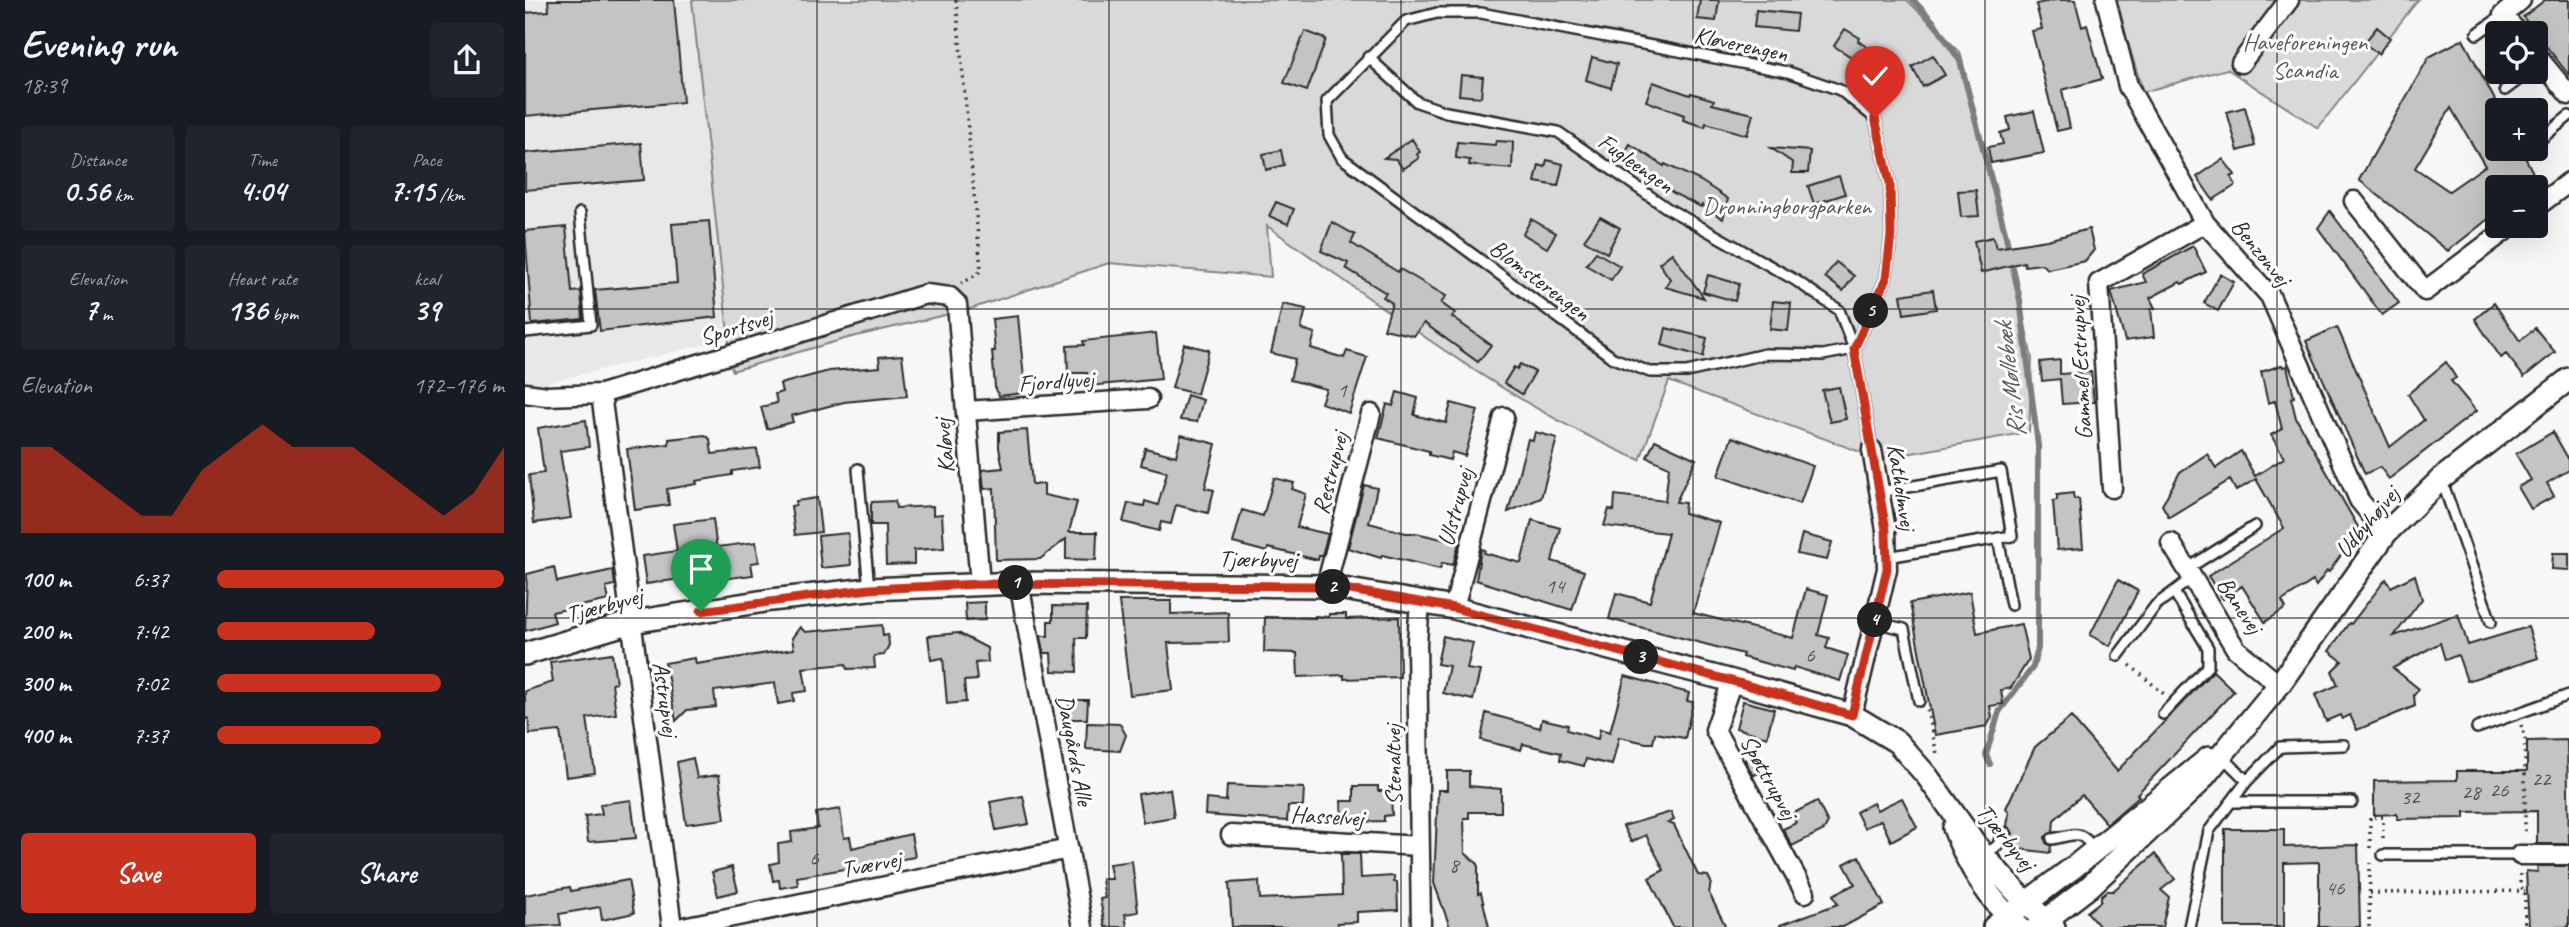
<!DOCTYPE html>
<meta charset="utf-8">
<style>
:root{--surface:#171b24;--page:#20242c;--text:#f1f3f6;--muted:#9ea1a6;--accent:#c8321e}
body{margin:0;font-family:Caveat,sans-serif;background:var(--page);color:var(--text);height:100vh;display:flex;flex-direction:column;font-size:26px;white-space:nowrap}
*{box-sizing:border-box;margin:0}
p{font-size:23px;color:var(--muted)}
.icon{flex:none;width:38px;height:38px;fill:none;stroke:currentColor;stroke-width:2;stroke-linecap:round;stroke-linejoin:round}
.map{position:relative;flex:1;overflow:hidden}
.drawer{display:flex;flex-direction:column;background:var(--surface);width:525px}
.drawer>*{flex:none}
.controls{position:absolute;left:1960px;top:21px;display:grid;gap:14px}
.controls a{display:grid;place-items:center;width:63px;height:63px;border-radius:7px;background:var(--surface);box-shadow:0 7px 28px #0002;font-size:35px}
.pin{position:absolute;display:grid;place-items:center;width:60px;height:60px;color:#fff;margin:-72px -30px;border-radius:50% 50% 50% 0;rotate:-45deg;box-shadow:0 0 7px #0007}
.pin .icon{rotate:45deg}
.km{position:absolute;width:35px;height:35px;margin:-18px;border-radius:50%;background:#222;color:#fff;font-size:19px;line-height:35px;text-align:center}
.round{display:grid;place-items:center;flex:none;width:74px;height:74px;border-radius:7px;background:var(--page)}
.head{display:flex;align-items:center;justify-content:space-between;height:119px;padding:0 21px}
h1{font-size:38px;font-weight:800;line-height:52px}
.figures{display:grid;grid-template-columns:repeat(3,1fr);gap:10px;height:119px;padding:7px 21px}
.figures div{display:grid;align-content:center;border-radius:7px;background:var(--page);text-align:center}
.figures b{font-size:30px;font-weight:800}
.figures small{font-size:19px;font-weight:400}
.figures p{font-size:19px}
.chart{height:196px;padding:14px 21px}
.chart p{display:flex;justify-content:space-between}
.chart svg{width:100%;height:126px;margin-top:7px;fill:var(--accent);opacity:.7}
.action{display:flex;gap:14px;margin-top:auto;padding:14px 21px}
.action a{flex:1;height:80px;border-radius:7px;background:var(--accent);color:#fff;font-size:28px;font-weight:800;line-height:80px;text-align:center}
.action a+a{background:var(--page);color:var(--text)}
ul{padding:0 21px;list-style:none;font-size:23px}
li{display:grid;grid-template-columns:112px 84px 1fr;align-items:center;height:52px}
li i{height:18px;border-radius:9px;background:var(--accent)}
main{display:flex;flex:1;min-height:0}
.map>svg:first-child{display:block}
</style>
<main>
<section class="drawer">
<div class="head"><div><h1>Evening run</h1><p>18:39</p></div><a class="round"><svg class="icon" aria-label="share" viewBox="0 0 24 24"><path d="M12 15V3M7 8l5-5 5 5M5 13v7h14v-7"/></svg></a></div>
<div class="figures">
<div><p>Distance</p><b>0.56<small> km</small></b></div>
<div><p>Time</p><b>4:04</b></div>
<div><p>Pace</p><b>7:15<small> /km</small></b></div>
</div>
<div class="figures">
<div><p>Elevation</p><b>7<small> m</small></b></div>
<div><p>Heart rate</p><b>136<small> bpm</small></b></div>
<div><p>kcal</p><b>39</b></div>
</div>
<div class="chart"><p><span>Elevation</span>172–176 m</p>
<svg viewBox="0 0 160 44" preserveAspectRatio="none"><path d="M0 44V14L10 14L20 22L30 30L40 38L50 38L60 22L70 14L80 6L90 14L100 14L110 14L120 22L130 30L140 38L150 30L160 14V44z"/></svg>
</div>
<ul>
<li><b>100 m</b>6:37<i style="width:100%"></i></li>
<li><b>200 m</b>7:42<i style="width:55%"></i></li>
<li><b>300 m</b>7:02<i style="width:78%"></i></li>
<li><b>400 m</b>7:37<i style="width:57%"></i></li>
</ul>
<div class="action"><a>Save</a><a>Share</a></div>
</section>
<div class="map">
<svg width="2044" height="927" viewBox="0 0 2044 927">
<rect width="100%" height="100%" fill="#f7f7f7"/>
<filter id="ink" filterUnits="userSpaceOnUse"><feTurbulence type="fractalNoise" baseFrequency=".0143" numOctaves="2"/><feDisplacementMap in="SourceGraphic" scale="14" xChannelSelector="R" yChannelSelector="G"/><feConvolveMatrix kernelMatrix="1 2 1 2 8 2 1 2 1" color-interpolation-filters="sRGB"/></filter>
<g filter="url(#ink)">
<!-- built -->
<path fill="#e8e8e8" d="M0,0H167L202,339L16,384L0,381Z"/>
<!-- green -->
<path fill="#d9d9d9" stroke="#828282" stroke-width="2" d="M167,0H1382L1435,52L1483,238L1507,359L1504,432L1354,459L1144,381L1115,460C980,403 862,309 742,226L746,277L584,263L445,309L323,338L207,371Z
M1590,0H1893L1793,128L1702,69L1618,92Z"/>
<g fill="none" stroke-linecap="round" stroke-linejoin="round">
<!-- stream -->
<path stroke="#7b7b7b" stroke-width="6" d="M1388,0L1409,22L1435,61L1480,232L1495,300L1513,446V648L1508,667L1474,712L1461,755L1465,764"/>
</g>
<!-- building -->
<path fill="#c4c4c4" stroke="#2b2b2b" stroke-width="2" fill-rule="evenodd" d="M23,0H149L158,102L0,116V13L24,11Z
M1175,0H1194L1191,21L1172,19Z
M1530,0H1550L1557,27L1562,25L1577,79L1537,90L1545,128L1532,131L1507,31L1517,29L1511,4Z
M2020,0H2044V75L1998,17Z
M1231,10L1272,14L1270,31L1229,27Z
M1852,27L1865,38L1853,54L1839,43Z
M1320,29L1335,38L1333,41L1356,56L1347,70L1309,46Z
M780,31L801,39L782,91L759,83Z
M1938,39L1972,104V149H1996L2012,181L2004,187H1972V212L1923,251L1834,180L1904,57ZM1926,108L1960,166L1924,191L1890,168Z
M1408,55L1420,75L1398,87L1387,67Z
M1067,57L1092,64L1086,88L1061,80Z
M936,75L958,77L956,97L934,95Z
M1128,82L1165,95L1166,93L1189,100L1187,104L1228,114L1222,135L1181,123L1180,127L1158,120L1159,115L1121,101Z
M1720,107L1730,146L1713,151L1702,112Z
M1509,111L1519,153L1466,163L1463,147L1478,144L1475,133L1485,130L1482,117Z
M887,139L895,152L892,154L894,158L878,169L871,159L859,158Z
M971,141L988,142L987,169L944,165L945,160L931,158L932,142L970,145Z
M116,143L119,180L0,190V153Z
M1105,144L1139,166L1140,164L1176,181L1203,199L1198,219L1177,205L1176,207L1150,194L1096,160Z
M1246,148L1285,151L1283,173H1267L1268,163Z
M756,150L759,165L741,170L738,154Z
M1698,159L1710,175L1706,177L1711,185L1688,200L1672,177Z
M1022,160L1038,164L1033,186L1010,182L1014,165L1020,167Z
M1314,176L1320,194L1289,204L1283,186Z
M1451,190L1454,216L1436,217L1433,191Z
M751,202L769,209L763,224L744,216Z
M1805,211L1874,303L1857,315L1793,228Z
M1075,217L1095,228L1082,253L1059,240Z
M1006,219L1031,233L1022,248L998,234Z
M184,221L192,317L75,331L70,290L152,283L147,224Z
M807,222L830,235L826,243L873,272L875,269L921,296L916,303L930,313L927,317L966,345L953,362L899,323L889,336L859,329L867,303L858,297L861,293L821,268L823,263L796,251Z
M41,227L47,292L56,291L58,319L7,324L0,231Z
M1564,229L1569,250L1560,261L1523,269L1516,264L1500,266L1499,262L1456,273L1449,241L1468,237L1471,248L1522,240Z
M1668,246L1681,272L1657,284L1655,282L1625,298L1630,308L1626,309L1629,337L1600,341L1586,291L1621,282L1617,274Z
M1071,252L1095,266L1086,280L1061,265Z
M1147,253L1179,298L1140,287L1145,279L1134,263Z
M1311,262L1329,276L1318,291L1300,277Z
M1695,274L1709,282L1693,311L1679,303Z
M1183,275L1214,284L1210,301L1178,292Z
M1408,290L1411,309L1379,314L1376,295Z
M1248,301L1266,303L1263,331L1245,329Z
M1969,303L1995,341L2010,328L2030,352L1999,377L1981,354L1976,358L1950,319Z
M758,304L781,309L776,329L790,333L786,348L819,358L822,351L842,357L824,413L796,403L801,389L765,380L770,359L746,353Z
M493,316L500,389H498V393L474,396L470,387L467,351H470L467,319Z
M1812,327L1865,447L1899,420L1883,394L1921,362L1931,378L1926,381L1951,411L1864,479L1855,467L1840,474L1781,341Z
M1141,328L1182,338L1178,357L1137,345Z
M631,333L636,379L564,386L562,373H543L542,346L559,345L558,341Z
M659,344L684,350L672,394L647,388Z
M377,355L382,396L319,402L266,416L268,422L242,429L236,407L252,403L250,394L257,392L255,384L304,371L355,367L354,357Z
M1535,360V374L1566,372L1569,402L1537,404L1535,379L1517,381L1515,362Z
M995,364L1010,372L997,394L979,383L989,367L992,369Z
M1757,365L1758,367L1762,366L1769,397L1766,398L1771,418L1833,527L1831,534L1804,572L1802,571L1791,586L1788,581L1757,601L1761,608L1740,622L1717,586L1698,599L1683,576L1759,528L1731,479L1711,491L1705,480L1644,517L1637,505L1655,472L1682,454L1691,468L1716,451L1730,476L1759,458L1746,435L1757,429L1750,401L1743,403L1736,372Z
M1314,387L1321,419L1305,422L1297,390Z
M872,392L893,398L889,415L921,423L926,403L953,410L940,456L927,452L925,460L904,455V451L853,438L862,404L868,406Z
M662,395L678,400L672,422L655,420Z
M61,420L64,447L35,451L46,518L9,523L4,475L19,473L13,428Z
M502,430L507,484H519V495L552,502L544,532H572L571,560L541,559V539L515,559L471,560L469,488L459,489L457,470L478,468L474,448V432Z
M1010,432L1032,438L1016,498L983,512L1003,439L1008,440Z
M2028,432L2044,460V470L2022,483L2029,496L2006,509L1993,487L2006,480L1991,454Z
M180,435L185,439L187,454L232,449L235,467L207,471V475L171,481L172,484L142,489L144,505L110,510L102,449L144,444V439Z
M656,435L691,444L680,488L689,490L683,513L651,505L646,524L636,522L634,531L598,522L603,503L619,506L620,501L633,505L642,472L616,465L620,448L651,456Z
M1207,437L1288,466L1275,504L1193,476Z
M1130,440L1171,459L1151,502L1160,503L1159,513L1195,523L1168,613L1268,638L1281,589L1303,595L1293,635L1304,638L1301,648L1323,655L1315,681L1269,667L1268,671L1217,657L1218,654L1084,619L1091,593L1125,602L1143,533L1079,526L1084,509L1089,511L1090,495L1140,501L1144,467L1122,457Z
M749,478L769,483L767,489L781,494L772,527L803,534L797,555H794L793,560L743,548L742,552L708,543L717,510L738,516Z
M839,485L852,488L844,523L881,533H891L934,543L928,565L917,563L915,569L857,555L856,558L823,548Z
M1548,493L1549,499H1554L1558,548L1532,550L1528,501L1532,500V495Z
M292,498L296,532L270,535L266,506L271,505V501Z
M370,501L371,508L408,506V515L417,514L419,548L389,550V564L361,565L360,525H346V505L347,502Z
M188,519L192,551L159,555L162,578L121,584L117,556L152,551L148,524Z
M1007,520L1035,528L1027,561L1059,571L1047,610L951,580L956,549L960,550L959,553L996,563Z
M323,533L326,565L296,568L293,536Z
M1277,534L1307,542L1302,560L1272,554Z
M231,542L234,562L226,563L228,575L197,579L192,547Z
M2028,553H2044V570L2027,569Z
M29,567L32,582L88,570L90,585L81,587L84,600L27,612L30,622L0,631L2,574Z
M1890,575L1897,599L1869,636L1933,614L1943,645L2003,627L2013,658L1942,681L1933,655L1920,660L1915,643L1868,668L1894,689L1889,695L1890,706L1832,730L1825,715L1817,719L1815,715L1801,721L1790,695L1813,685L1807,671L1817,661L1804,651L1824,623L1826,624L1861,579L1866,587Z
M1593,580L1613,591L1585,646L1565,635Z
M1445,592L1452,633L1496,624L1504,659L1486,688L1476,690L1478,704L1465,706L1467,717L1462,726L1410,735L1385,603Z
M594,601H646V614L703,612L704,642L643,643L648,690L605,695Z
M460,602V620L441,621L440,603Z
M528,606L562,607L561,638H551L552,672L527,671L526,653H519L516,636H523V621H528Z
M804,614H821V619L874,617L875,677L819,679V675L773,677L772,653L739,652L740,617L790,618V616L804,617Z
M357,625L358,636L363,635L364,645L359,655L349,656L350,668L322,669L321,664L278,668L282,691L268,693L269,701L253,704L250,683L189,691L191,707L162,710L151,721L140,663L170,658L171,664L269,649L267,638L275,627L280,632Z
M433,633L462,648L463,662L450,663L452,680L439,681L441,702L422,704L418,658L406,660L403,636Z
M918,636L948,643L942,669L955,671L948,700L918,693L924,666L912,664Z
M87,653L91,683H87L91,714L62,718L70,773L41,777L35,731L5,734L3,718L0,719V691L28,682L25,662Z
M1688,671L1709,691L1612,794L1614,796L1582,824L1557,795L1529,820L1528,832L1520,837L1521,843L1526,846L1525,853L1480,847L1488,833L1482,826L1484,813L1481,808L1510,747L1546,717L1592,771Z
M1100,676L1164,693L1162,701L1168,702L1160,738L1130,733L1128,743H1121L1094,737L1087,765L1061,759L1059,766L1035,760L1036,753L998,744L996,750L956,740L961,713L1015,728L1017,719L1043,725L1042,730L1073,739L1075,729L1085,732Z
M544,700H563L562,719H544Z
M1218,701L1249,709L1242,737L1211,728Z
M562,723L595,724L601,735L595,751L561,749Z
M2042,740L2044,844H2012V811L1940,812V818L1872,819V814L1849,815V781L1932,780V771H2002V741Z
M1233,753L1241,769L1228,776L1220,760Z
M168,758L172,778L194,775L200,819L161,824L152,762Z
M922,771H944V786L976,789V812H944V818H939L940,853L953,864V894L956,893L964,927H925L909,883L913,790H922Z
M702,785L779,788L778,806H763L762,821L680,815L681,799L701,801Z
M829,786H853V791H866L867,815L859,816V821L829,822L828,817L817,818L816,801H829Z
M645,789L649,817L618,822L613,794Z
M498,796L504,824L471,830L465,802Z
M1377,798L1392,827L1366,841L1356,820L1339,828L1331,812L1348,803L1352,810Z
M106,800L111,838L63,842L60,816L77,814L75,804Z
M1292,801L1303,823L1299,830L1267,846L1258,829L1271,823L1267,814Z
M315,809L319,838L325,837L327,848L386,834L390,857L272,877L273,885L255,888L254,880L248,881L245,864L254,862L253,844L267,842L266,832L293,828L291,813Z
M1146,812L1149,820L1143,823L1149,825L1173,875L1183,876L1186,882L1184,893L1201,927H1148L1124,878L1139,870L1121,835L1106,842L1098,826Z
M1700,829H1759V847L1833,845L1835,927H1794V862L1759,863V927H1700Z
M816,854H835L836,878L869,876V882H872L873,910L832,912V922L812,923L813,927H707L704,883L734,881L735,899L817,895Z
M1630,854L1650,879L1636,890L1644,897L1637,927H1575L1562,912L1576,901V896L1582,891H1588Z
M1334,856L1359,905L1318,927H1255V925L1313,904L1308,895L1330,884L1319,864Z
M607,861L613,912L600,914L602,927H580L575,899L580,898L577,879H587L584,864Z
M2012,866H2044V927H2004L2001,871L2013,872Z
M207,867L213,891L193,896L187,872Z
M103,880L109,913L77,920L75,907L34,914L36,925L0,927V895L45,887L46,891Z"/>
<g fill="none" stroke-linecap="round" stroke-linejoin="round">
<defs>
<path id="service" d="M912,13H956L1263,72L1315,90L1350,118L1365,183L1366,235L1361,279L1329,349L1298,355L1240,354L1162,372H1125L1088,358L817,158L804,135L802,101L881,21Z
M1952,34L1978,15
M843,57L892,102L921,112L1033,132L1142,208L1270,280L1314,310L1329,349L1347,450
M1980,90L2004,72
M2011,143L2044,116
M0,332L66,325L55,213
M333,469L344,589
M1917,481L1966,622
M1354,492L1476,471L1487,536L1362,557
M1473,538L1486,605
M1662,569L1730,526
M1349,622L1379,629L1394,701
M1593,656L1631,605L1667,578
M1638,714L1683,666V648L1649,592
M1952,728L2044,695
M1696,755L1722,781
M1708,802H1827
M1527,839C1550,835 1554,828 1570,850
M1460,855L1473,845L1476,835L1481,833
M1858,855H1995
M1664,927L1684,831L1722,781L1755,747L1819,745"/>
<path id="minor" d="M1581,0L1603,86L1680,223L1745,296L1834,500L1861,533
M1993,33L1978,15L1996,0
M2011,55L2044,95
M1716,63L1764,0
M1829,201L1900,291L1986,226
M2011,207L2044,182
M0,393L22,396L76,394L401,294L425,297L432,304L455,584
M76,394L147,927
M441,411L623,399
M1587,488L1574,283L1680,223
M1646,543L1711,649L1754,685
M494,583L558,927
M801,586L846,414
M895,602L892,642L896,927
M929,608L979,417
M1207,681L1190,730L1280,893
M1327,715L1362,569L1361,530L1347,450
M706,835L894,846
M1995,855H2044
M158,927L544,849"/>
<path id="tertiary" d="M0,654L107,622L246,600L344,589L494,583L801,586L929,608L1207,681L1327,715L1372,742L1402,776L1459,856L1501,903L1529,927
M1429,828C1443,866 1463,899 1494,927
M1469,927L1549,867L1684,758
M1512,927L1564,887L1673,784L1754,685L1861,533L1916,479L2044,379"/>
</defs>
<!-- service casing -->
<use href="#service" stroke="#2b2b2b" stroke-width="14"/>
<!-- minor casing -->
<use href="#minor" stroke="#2b2b2b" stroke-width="23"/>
<!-- tertiary casing -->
<use href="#tertiary" stroke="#2b2b2b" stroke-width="26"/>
<!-- path -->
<path stroke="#2b2b2b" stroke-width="3.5" stroke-dasharray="2 5" stroke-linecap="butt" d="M431,0L456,269L453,274L436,283
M1605,665L1639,694
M1402,710L1412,754
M1996,725L2000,737V836
M1845,848V817H1858V839
M1995,874V886L2000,891V927
M1845,893L2000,891
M1844,927L1845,863"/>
<!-- service -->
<use href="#service" stroke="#fff" stroke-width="9"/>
<!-- minor -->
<use href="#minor" stroke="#fff" stroke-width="18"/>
<!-- tertiary -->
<use href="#tertiary" stroke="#fff" stroke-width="21"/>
</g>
</g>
<g fill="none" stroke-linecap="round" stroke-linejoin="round" filter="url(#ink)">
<defs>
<path id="route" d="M176,611L344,589L455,584L802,586L929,608L1207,681L1327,715L1362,569L1361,530L1329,349L1361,279L1366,235L1365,183L1350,118"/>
</defs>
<!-- route casing -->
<use href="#route" stroke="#fff" stroke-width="14"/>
<!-- route -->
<use href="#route" stroke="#c8321e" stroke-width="9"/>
</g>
<!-- grid -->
<path fill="none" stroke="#2b2b2b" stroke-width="2" stroke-opacity="0.55" d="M292,0V927M584,0V927M876,0V927M1168,0V927M1460,0V927M1752,0V927M0,309H2044M0,618H2044"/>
<g text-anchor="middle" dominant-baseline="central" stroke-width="6" stroke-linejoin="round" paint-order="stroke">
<!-- number labels -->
<g font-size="21" fill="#515151">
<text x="817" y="390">1</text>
<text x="1030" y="586">14</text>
<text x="1285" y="655">6</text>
<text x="2016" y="779">22</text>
<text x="1974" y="790">26</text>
<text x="1946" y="792">28</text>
<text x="1885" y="797">32</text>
<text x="289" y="858">6</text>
<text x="929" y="865">8</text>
<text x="1810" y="888">46</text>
</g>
<!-- park labels -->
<g font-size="24" fill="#565656" stroke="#fff">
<text x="1780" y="42">Haveforeningen<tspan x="1780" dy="28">Scandia</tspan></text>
<text x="1262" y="206">Dronningborgparken</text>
</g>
<!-- street labels -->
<g font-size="24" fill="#2b2b2b" stroke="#fff">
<text transform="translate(1216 44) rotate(12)">Kløverengen</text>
<text transform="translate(1111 163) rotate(35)">Fugleengen</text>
<text transform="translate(1736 252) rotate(51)">Benzonvej</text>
<text transform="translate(1015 280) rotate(37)">Blomsterengen</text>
<text transform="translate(211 327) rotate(-17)">Sportsvej</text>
<text transform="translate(1555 368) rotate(-93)">Gammel Estrupvej</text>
<text transform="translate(531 381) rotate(-4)">Fjordlyvej</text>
<text transform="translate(419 446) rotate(-95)">Kaløvej</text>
<text transform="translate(805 473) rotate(-76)">Restrupvej</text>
<text transform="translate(1377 487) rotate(81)">Katholmvej</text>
<text transform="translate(930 507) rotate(-75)">Ulstrupvej</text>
<text transform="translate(1842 522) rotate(-50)">Udbyhøjvej</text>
<text transform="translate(733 559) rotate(1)">Tjærbyvej</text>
<text transform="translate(79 605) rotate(-15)">Tjærbyvej</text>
<text transform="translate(1715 605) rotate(56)">Banevej</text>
<text transform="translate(141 699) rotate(82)">Astrupvej</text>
<text transform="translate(550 750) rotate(79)">Daugårds Alle</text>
<text transform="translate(868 765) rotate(-91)">Stenaltvej</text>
<text transform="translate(1244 777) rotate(61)">Spøttrupvej</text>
<text transform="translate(802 816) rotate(3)">Hasselvej</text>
<text transform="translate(1481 837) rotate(51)">Tjærbyvej</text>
<text transform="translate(346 864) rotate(-11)">Tværvej</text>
</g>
<!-- water labels -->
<g font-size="26" font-style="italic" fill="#5a5a5a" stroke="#fff">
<text transform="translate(1485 380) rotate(-97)">Ris Møllebæk</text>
</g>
</g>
</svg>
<div class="controls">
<a><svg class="icon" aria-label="locate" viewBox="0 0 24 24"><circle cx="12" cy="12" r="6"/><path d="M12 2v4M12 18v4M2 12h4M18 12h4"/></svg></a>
<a>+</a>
<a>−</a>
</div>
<div class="pin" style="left:176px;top:611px;background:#1e9e55"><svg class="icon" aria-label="arrive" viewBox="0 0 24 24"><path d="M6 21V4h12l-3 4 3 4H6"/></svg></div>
<div class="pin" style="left:1350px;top:118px;background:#d93025"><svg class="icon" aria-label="check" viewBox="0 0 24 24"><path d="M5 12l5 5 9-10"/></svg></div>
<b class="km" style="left:491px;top:583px">1</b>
<b class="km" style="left:808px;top:587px">2</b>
<b class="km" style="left:1116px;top:657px">3</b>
<b class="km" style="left:1350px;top:620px">4</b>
<b class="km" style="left:1346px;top:311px">5</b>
</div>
</main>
